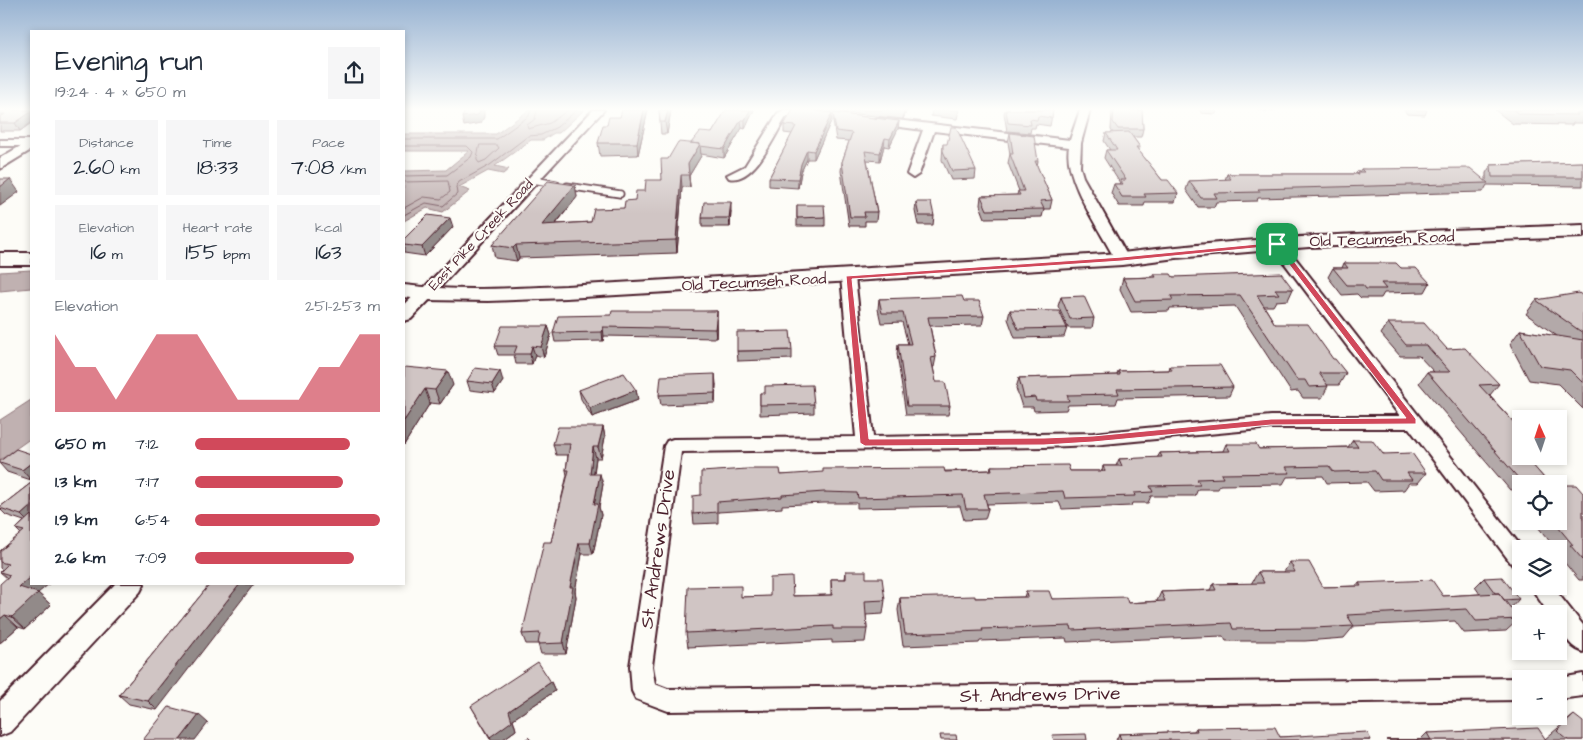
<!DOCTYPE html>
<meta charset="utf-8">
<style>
:root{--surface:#fff;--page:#f6f6f7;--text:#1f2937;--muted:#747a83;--accent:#d1495b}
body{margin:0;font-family:"Architects Daughter",sans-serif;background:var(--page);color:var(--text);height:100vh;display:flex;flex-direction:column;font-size:19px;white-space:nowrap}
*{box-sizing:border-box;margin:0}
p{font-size:16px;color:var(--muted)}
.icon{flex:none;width:28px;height:28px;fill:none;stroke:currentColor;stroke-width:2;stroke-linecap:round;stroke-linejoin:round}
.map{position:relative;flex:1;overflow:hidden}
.side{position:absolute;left:30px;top:30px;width:375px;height:555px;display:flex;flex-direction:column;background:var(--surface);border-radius:0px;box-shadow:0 2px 8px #0003}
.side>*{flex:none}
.needle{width:32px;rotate:357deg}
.fabs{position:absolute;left:1512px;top:410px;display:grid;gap:10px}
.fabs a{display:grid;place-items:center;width:55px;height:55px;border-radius:0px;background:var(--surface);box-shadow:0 2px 8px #0003;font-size:25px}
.pin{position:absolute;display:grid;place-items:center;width:42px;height:42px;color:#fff;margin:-21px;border-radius:10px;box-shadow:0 2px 8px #0006}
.round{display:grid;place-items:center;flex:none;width:52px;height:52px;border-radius:0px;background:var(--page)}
.overview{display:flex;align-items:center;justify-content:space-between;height:85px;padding:0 25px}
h1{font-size:28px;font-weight:600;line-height:38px}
.metrics{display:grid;grid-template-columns:repeat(3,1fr);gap:8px;height:85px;padding:5px 25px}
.metrics div{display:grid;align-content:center;border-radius:0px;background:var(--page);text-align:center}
.metrics b{font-size:21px;font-weight:600}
.metrics small{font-size:14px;font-weight:400}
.metrics p{font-size:14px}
.chart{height:140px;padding:10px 25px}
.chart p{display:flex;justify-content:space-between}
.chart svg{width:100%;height:90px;margin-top:5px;fill:var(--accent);opacity:.7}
ul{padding:0 25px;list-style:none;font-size:16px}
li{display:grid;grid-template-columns:80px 60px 1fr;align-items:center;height:38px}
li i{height:12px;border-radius:6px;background:var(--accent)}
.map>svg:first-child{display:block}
</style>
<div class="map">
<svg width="1583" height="740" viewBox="0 0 1583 740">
<rect width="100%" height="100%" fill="#fdfcf7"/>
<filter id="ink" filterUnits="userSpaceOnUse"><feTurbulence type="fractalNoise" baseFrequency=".02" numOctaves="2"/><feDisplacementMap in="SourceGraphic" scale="10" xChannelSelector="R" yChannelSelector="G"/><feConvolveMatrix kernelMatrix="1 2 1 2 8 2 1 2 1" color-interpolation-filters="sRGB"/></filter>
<g filter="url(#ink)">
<!-- water -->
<path fill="#c0b1b1" stroke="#91777b" d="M529,110H584L559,133H554L543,140H531L495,166L509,169L503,174L488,171L459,187L470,191L443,212L427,208L404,221V171L446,170L469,151H404V134H496Z
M31,270V288L0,291V272Z
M31,400V438L0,460V420Z"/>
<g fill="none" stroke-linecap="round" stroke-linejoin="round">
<!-- shore -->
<path stroke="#795961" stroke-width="1" d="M537,110L535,119L527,125L528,129L550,123L568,110
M404,139H497L529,116L531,110
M480,145H497L499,148L486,160L479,163L477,160Z
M404,146H467L473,152L471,157L447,175L404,176
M404,182L448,181L450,192L441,199L424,197L404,208
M404,215L426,203L443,206L457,194L456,187L459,182L490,165L528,136L541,135L557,127L577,110"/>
<defs>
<path id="service" d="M533,180L556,184
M567,186L620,194"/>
<path id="minor" d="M593,110H604L431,297H421L419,294L421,291Z
M784,110H816L819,113C811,120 797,113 786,117C775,135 754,184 729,178L727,175L745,166L778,113Z
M1080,110H1090L1081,143L1080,167L1083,177L1129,259L1127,262H1117L1115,259C1100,230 1063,178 1069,147L934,131L919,174L913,178L907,174L923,130L878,124L872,121L878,118L1070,140Z
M0,140H31V146H0Z
M1277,240L1282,241L1523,549H1521V569L1514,567L1409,428H1271L1093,445L1044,447L681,452L652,666L655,684L668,689L1521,678V700L668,711L636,699L632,691L630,666L664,446L667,441L673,439L856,437L841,277L843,274L848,273L855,277L873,437L1093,433L1271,416H1400L1270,244Z
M1530,586H1552L1583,625V652C1567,646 1559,629 1559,614H1549Z
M1583,674V696L1559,699V679H1555Z"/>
<path id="tertiary" d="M31,140V150L0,169V158Z
M426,289L432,290L435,294L411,319L404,321V305L420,290Z
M115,584H144L140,592L10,732L0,736V701Z"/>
<path id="secondary" d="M1583,225V237L1309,247L1176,258L1122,265L566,298L488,301L426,300L404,297V285C458,292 512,288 566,286L1122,253C1275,234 1429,231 1583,225Z
M0,253H31V265H0Z"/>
</defs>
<!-- service casing -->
<use href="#service" stroke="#4a1f2b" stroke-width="9"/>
<!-- minor casing -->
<use href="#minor" stroke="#4a1f2b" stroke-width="4"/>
<!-- tertiary casing -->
<use href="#tertiary" stroke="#4a1f2b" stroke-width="4"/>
<!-- secondary casing -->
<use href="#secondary" stroke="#4a1f2b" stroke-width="4"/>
<!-- service -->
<use href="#service" stroke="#fdfcf7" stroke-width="5.5"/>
<!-- minor -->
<use href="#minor" fill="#fdfcf7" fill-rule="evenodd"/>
<!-- tertiary -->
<use href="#tertiary" fill="#fdfcf7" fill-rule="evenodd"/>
<!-- secondary -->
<use href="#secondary" fill="#fdfcf7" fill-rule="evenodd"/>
</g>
<!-- wall -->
<path fill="#b3a9a9" stroke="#4a1f2b" d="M31,110V123L20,131H0V117H1L0,113Z
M648,110L638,155L600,156L598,143L607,125L620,117Z
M659,110H671L667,134H661Z
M726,110H754L745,129L742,128L724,158L701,154V156L689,176L690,187H682L677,253L519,258L517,261L495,258L492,245L575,185L577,197L556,224L591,222L624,208L635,200L645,191L662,180L668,159L691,143L712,133Z
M820,110H907L903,119Z
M932,110H959L957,119L931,116Z
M1005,110H1053L1050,126L1036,124L1035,128H1031L1030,133L1007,131L1004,113Z
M1112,110H1142L1143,129L1141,137H1133L1140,147L1139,151L1162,180L1178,193L1175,202H1145L1144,206H1119L1111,193L1114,184H1119L1120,183L1104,158L1106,150H1110L1104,141L1106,133H1113L1111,130Z
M1200,110H1217L1216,114L1201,113Z
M1257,110H1276L1273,112Z
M1404,110H1427L1425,115L1407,114Z
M1495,110H1583V123H1573L1572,125L1513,124Z
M832,113L831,121L814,159H807L801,172L798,188L769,186V178L792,134L784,133V125Z
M833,113L899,121L898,129L889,147L884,146L880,161L867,160L877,212L876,221H865V226H849L841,171L842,162L849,141L836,140L833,121Z
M1010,133L1038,161L1037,166L1052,200L1050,209H1044L1042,217L985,218L980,205L981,196L1017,195L1018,191H1019L1008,163L1010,154L1008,142Z
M943,144L976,170L975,179L951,180L942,160Z
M1583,162V186L1487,185L1483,192L1258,198L1257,201L1216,202L1214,207H1198L1186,190L1189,181L1225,180L1227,174H1356L1357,172H1359L1361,169L1486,181V173L1491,165Z
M916,202L934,216L933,225H918L915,211Z
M797,205L825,217V226H797Z
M731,211L730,227H702V218Z
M453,227L425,256L404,253V239Z
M1344,263L1401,268L1430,283L1425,292L1384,293L1381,298H1361L1357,294L1342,295L1328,277L1333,268H1342Z
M1154,274L1173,277L1293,289L1288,300L1276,301L1273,306H1264L1275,324L1333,359L1346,373L1339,385H1327L1328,386L1322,398H1303L1298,391L1291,392L1235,306L1170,308L1169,311L1131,312L1120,289L1123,278L1152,277Z
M1583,296V409L1558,384L1529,380L1510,344L1520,330L1557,336L1526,314L1536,300Z
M1061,297L1094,318L1092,328H1068L1058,306Z
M879,299L964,301L984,316L982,325L930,326L936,357L934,367H933L936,382L950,406L948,415H906L897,354L898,344H908L902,322L881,323L878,309Z
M1010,310L1067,328L1064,337L1015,338L1008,319Z
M717,311V320L716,338L604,336L603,341L555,342L553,333L611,315Z
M1388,323L1447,349L1499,384L1490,395H1489L1521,430V456H1528L1526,458L1544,478L1539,484H1521V489L1510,490L1419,383L1427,372H1434L1419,356H1400L1381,334Z
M548,326L551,335L544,357L535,355L532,364H516L514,355H498L495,346Z
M792,350V359L738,361L737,351Z
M1170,366L1233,387L1229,396L1118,398L1116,404L1068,405L1066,410L1034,411L1033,407H1022L1016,388L1019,378L1117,375L1118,371L1169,370Z
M404,368L453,385L440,404L430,403L404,445Z
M467,381H503L495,393L470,390Z
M716,384L715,403L661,405L659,395Z
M579,390H636L638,400L592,417L581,399Z
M760,393L814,404V413L760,415Z
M603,427L605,437L601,458H596L594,474L603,484L599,507L601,515L593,554H582L575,591L576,597L566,654H541L538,644H526L522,634L551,542L567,475L566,470L568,455H556L553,444Z
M1353,440L1426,473L1418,483H1409L1404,490L1374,491L1367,482L1327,483L1323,476L1287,477L1283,484L1220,485L1218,489H1198L1195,496H1151L1148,503H1132L1131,506L1062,509L1059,502L987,504L988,509L985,519L964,520L960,506L857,508V503H824L782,505V508L718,512V523L694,524L693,514L701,495L781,475L990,470L991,466L1070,471H1102L1103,466H1116L1119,459L1157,458L1160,453L1223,451L1226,444L1259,449L1348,447Z
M31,454V480L7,472L0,464V461Z
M31,483L38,593L51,605L25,629L18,627L0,643L7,578L0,572L2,570L0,568V551L21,534L16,529L24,521L6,515L0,509V507Z
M1559,485L1583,493V580H1579L1559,556L1560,554L1559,552V549H1556L1533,521H1559Z
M1290,562L1323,587L1357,586L1359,583L1443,596L1480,594L1475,587L1484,578L1519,599L1511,608L1519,619L1506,631L1464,633L1455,621L1354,626L1344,638L1305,641H1226L1223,636L1067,642L1066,638L980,641L979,643L903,646L898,610L900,598H975L1024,597L1026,591L1052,599L1128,603L1157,601L1161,592L1210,590L1213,584H1251L1258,572H1284Z
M846,571L866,578L885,600L883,614L866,615L867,629L865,642L832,643V640L688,647L686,633L741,597L831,595V579H845Z
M210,584L157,710L129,704L119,695Z
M551,682L555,691L513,719L516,730L502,740H491L471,706Z
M1574,715L1583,740H1386H1420L1427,733L1545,739L1558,728Z
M1196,728L1280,737L1371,740H1116L1119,734L1194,731Z"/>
<!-- shaded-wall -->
<path fill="#928a89" stroke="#4a1f2b" d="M481,110H484V117L481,123L464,126L462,117Z
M644,110H648L638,155L637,143Z
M668,110H671L667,134L665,122Z
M750,110H754L745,129V120Z
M904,110H907L903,119Z
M31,112V123L20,131L15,123Z
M832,113L831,121L814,159V151Z
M741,120L742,128L724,158V149Z
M899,121L898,129L889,147L890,139Z
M885,138L884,146L880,161V153Z
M700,144L701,156L689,176L690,187L688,164Z
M807,150V159L801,172L798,188V179L801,164Z
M681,175L682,187L677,253L676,240Z
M10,179L19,192L0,206V187Z
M575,185L577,197L545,237L542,225Z
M731,202V211L730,227L729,218Z
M450,218L453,227L425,256L422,247Z
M516,245L519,258L517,261L513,248Z
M717,311V320L716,338L715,329Z
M548,326L551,335L544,357L541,347Z
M603,327L604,336L603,341L602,332Z
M532,346L535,355L532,364L530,354Z
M448,371L453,385L440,404L435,390Z
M500,371L503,381L495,393L492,384Z
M715,374L716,384L715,403Z
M425,389L430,403L404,445V421Z
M636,390L638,400L592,417L590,408Z
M603,427L605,437L601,458L598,447Z
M593,447L596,458L592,484L590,474Z
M31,463V480L22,470Z
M600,474L603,484L599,507L601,515L593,554L590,543L594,504Z
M31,506V520L28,522L21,515Z
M579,543L582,554L575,591L576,597L566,654L563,643L570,587Z
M31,576V584H49L38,593L51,605L25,629L12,617L19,587Z
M240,584H254L157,710L148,701Z
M5,615L18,627L0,643V619Z
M551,682L555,691L513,719L516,730L502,740H492L490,737L509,711Z
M199,715L208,723L195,740H180Z"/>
<!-- building -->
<path fill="#d0c5c4" stroke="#4a1f2b" d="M4,110H31V112L15,123H0V117L5,114H0V113Z
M466,110H481L478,115L462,117Z
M622,110H644L637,143H598L603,125H607L609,117H620Z
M659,110H668L665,122H660Z
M726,110H750L745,120H741L724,149L700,146V144L691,143L700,132L712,133Z
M793,110H812L832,113L814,151L807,150L801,164L798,179L769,178L796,126L784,125Z
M1006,110H1053L1052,118L1038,116L1037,120L1030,119L1031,125L1008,123Z
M1114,110H1142L1143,129H1118L1113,122Z
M1513,110H1583V113H1575L1578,115L1519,114Z
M833,113L899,121L890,139L885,138L880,153L865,151L877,212H864L865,217H850L842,162L852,133L836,131Z
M951,127H956L976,170L952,171L943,151V144H947Z
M1129,132L1140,147H1136L1162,180H1168L1178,193L1144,194L1146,197H1122L1114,184H1123L1120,180H1126L1106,150H1117L1106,133Z
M1010,133L1034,136L1038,161H1035L1052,200L1040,201L1044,209L987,210L981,196L1020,195L1018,191H1024L1010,154H1013Z
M678,142L700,144L688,164L689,175H681L676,240L516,245L513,248L492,245L548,181L575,185L542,225L591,222L594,209L624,208L625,201L635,200L636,191H645L646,180H662L661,159H668Z
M1583,162V177H1492L1491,165Z
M1470,168L1488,183L1258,189L1260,192L1214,193L1217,198H1201L1189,181L1231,179L1227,174H1358L1357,172H1364L1361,169Z
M0,179H10L0,187Z
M704,202H731L729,218H702Z
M916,202H931L934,216H919Z
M797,205H824L825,217L797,218Z
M428,215L450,218L422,247L404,245V239Z
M1344,263H1396L1401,268H1416L1430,283H1381L1386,289H1366L1363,285H1347L1333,268H1348Z
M1281,273L1293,289H1275L1279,294L1257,295L1275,324H1308L1333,359H1335L1346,373H1319L1328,386L1309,387L1305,380H1297L1240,295L1171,296L1173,300L1135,301L1123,278L1156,277L1154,274H1171L1173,277Z
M1579,293L1583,296V333L1536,300Z
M962,296L964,301H979L984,316L928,317L936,357L931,358L936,382H945L950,406H907L898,344H911L903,313H882L879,299Z
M1084,296L1094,318L1070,319L1061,297Z
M1010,310L1059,311L1067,328L1018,329Z
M612,311H717L715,329L603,327L602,332L553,333L558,316L611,315Z
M1388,323H1424L1447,349L1465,348L1499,384L1479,385L1521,430V447H1517L1521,452V456H1525L1544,478L1519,479L1427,372H1450L1426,345H1406Z
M502,326H548L541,347L532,346L530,354H514L517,346H495Z
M1520,330L1583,340V383L1570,370L1540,366Z
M790,331L792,350L737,351V332Z
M1220,365L1233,387L1117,389L1119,394L1067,395L1069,401H1036L1035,397L1024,398L1019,378L1120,375L1118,371L1172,370L1170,366Z
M405,367L448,371L435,390L425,389L404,421V368Z
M475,368L500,371L492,384L467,381Z
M624,373L636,390L590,408L579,390Z
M715,374V393L659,395L661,376Z
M812,385L814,404L760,405V393H765V386Z
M558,427H603L598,447H593L590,474H600L594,504H598L590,543H579L570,587H573L563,643L538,644L540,633L522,634L544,542H551L569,470H566L570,444H553Z
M1353,440H1372L1383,454L1412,453L1426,473H1407L1412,480H1381L1375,471L1334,472L1329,466L1286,467L1290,473L1221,474L1223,478L1197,479L1200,485L1150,486L1153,492L1134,493L1135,496L1065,498L1063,491L984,494L988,509H966L963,495L858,498L857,493L824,492L782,495V497L717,502V512L693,514V496L701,495V472L747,469H780L781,475L823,472V469L944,468L945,472L992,470L991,466L1068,465L1070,471H1105L1103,466H1122L1119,459L1162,457L1160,453L1230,451L1226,444H1256L1259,449L1358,447Z
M16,449L31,454V463L22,470L0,463V461Z
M31,483V506L21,515L0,508V507Z
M1559,485H1576L1583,493V560L1570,545H1573L1553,521H1559V507H1561L1559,504Z
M31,515V576L19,587L38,593L12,617L5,615L0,619V584L10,575L0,572L8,564L0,562V551L24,531L16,529Z
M1290,562H1309L1323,587L1361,586L1359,583L1432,580L1443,596L1499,593L1519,619L1476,621L1467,609L1347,615L1354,626L1314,628L1233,629L1231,623L1072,630L1071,626L982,629L983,631L905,634L900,598L975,596V598L1027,597L1026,591H1049L1052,599L1126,597L1128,603L1165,601L1161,592L1216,590L1213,584L1264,583L1258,572H1295Z
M846,571H866V578H882L885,600L865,601L867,629H833V626L686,633L688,587L741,586V597L770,596V578L792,577L793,596L832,595L831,579H846Z
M1502,577L1519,599L1504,600L1499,593H1495L1484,578Z
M210,584H240L148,701L119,695Z
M538,662L551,682L509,711L512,721L490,737L471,706Z
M169,707L199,715L180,740H143Z
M1574,715L1583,722V740H1568L1557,731Z
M1275,727L1280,737L1367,732L1371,740H1121L1119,734L1197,731L1196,728Z
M1538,728L1546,740H1386H1431L1427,733Z
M1086,734L1087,740H1054L1052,735Z
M940,735H956L957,740H941Z
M528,737L531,740H525Z"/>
</g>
<!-- sky -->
<linearGradient id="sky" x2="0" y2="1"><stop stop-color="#98b3d2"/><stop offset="0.51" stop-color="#fefefb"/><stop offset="1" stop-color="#fefefb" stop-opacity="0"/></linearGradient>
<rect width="1583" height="214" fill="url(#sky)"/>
<!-- route -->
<path fill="#d1495b" stroke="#fff" fill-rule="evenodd" d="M1279,242L1416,419V424L1271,425L1093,442L1044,445L865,446L860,443L846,276L1122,257ZM1275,246L1406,418L1271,419L1093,436L1044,438L869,439L852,279L1122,261Z"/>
<g text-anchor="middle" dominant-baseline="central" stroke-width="4.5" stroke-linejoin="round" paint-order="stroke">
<!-- far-street labels -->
<g font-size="14" fill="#4a1f2b" stroke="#fdfcf7">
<text transform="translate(481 235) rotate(-47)">East Pike Creek Road</text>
</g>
<!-- street labels -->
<g font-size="16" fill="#4a1f2b" stroke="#fdfcf7">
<text transform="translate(1382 239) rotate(-2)">Old Tecumseh Road</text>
<text transform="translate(754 282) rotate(-3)">Old Tecumseh Road</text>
</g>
<!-- near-street labels -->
<g font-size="19" fill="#4a1f2b" stroke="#fdfcf7">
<text transform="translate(658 549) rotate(-82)">St. Andrews Drive</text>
<text transform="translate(1040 695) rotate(-1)">St. Andrews Drive</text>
</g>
</g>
</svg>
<div class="fabs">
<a><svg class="needle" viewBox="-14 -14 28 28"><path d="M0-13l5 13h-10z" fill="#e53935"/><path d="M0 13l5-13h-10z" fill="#747a83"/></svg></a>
<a><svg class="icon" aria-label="locate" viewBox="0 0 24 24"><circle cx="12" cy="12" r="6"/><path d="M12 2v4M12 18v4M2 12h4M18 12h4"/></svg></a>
<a><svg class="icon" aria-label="layers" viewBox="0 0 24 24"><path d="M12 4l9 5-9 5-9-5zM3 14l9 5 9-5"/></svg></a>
<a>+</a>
<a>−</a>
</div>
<div class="pin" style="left:1277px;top:244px;background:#1e9e55"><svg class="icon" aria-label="arrive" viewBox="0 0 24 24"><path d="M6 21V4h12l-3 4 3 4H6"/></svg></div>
<section class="side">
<div class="overview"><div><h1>Evening run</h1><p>19:24 · 4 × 650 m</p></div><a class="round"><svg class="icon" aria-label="share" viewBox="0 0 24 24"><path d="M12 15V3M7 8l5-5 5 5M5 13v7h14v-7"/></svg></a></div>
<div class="metrics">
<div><p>Distance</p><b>2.60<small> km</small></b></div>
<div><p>Time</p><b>18:33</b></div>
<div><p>Pace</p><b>7:08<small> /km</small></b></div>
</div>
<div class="metrics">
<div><p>Elevation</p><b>16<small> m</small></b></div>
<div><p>Heart rate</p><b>155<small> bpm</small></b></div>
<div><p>kcal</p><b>163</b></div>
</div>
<div class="chart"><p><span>Elevation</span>251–253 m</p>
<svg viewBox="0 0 160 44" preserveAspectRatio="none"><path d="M0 44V6L10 22L20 22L30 38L40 22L50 6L60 6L70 6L80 22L90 38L100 38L110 38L120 38L130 22L140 22L150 6L160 6V44z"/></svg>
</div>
<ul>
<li><b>650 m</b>7:12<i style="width:84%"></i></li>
<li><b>1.3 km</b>7:17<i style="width:80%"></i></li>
<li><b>1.9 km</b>6:54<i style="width:100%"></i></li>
<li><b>2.6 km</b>7:09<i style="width:86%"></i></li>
</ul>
</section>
</div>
